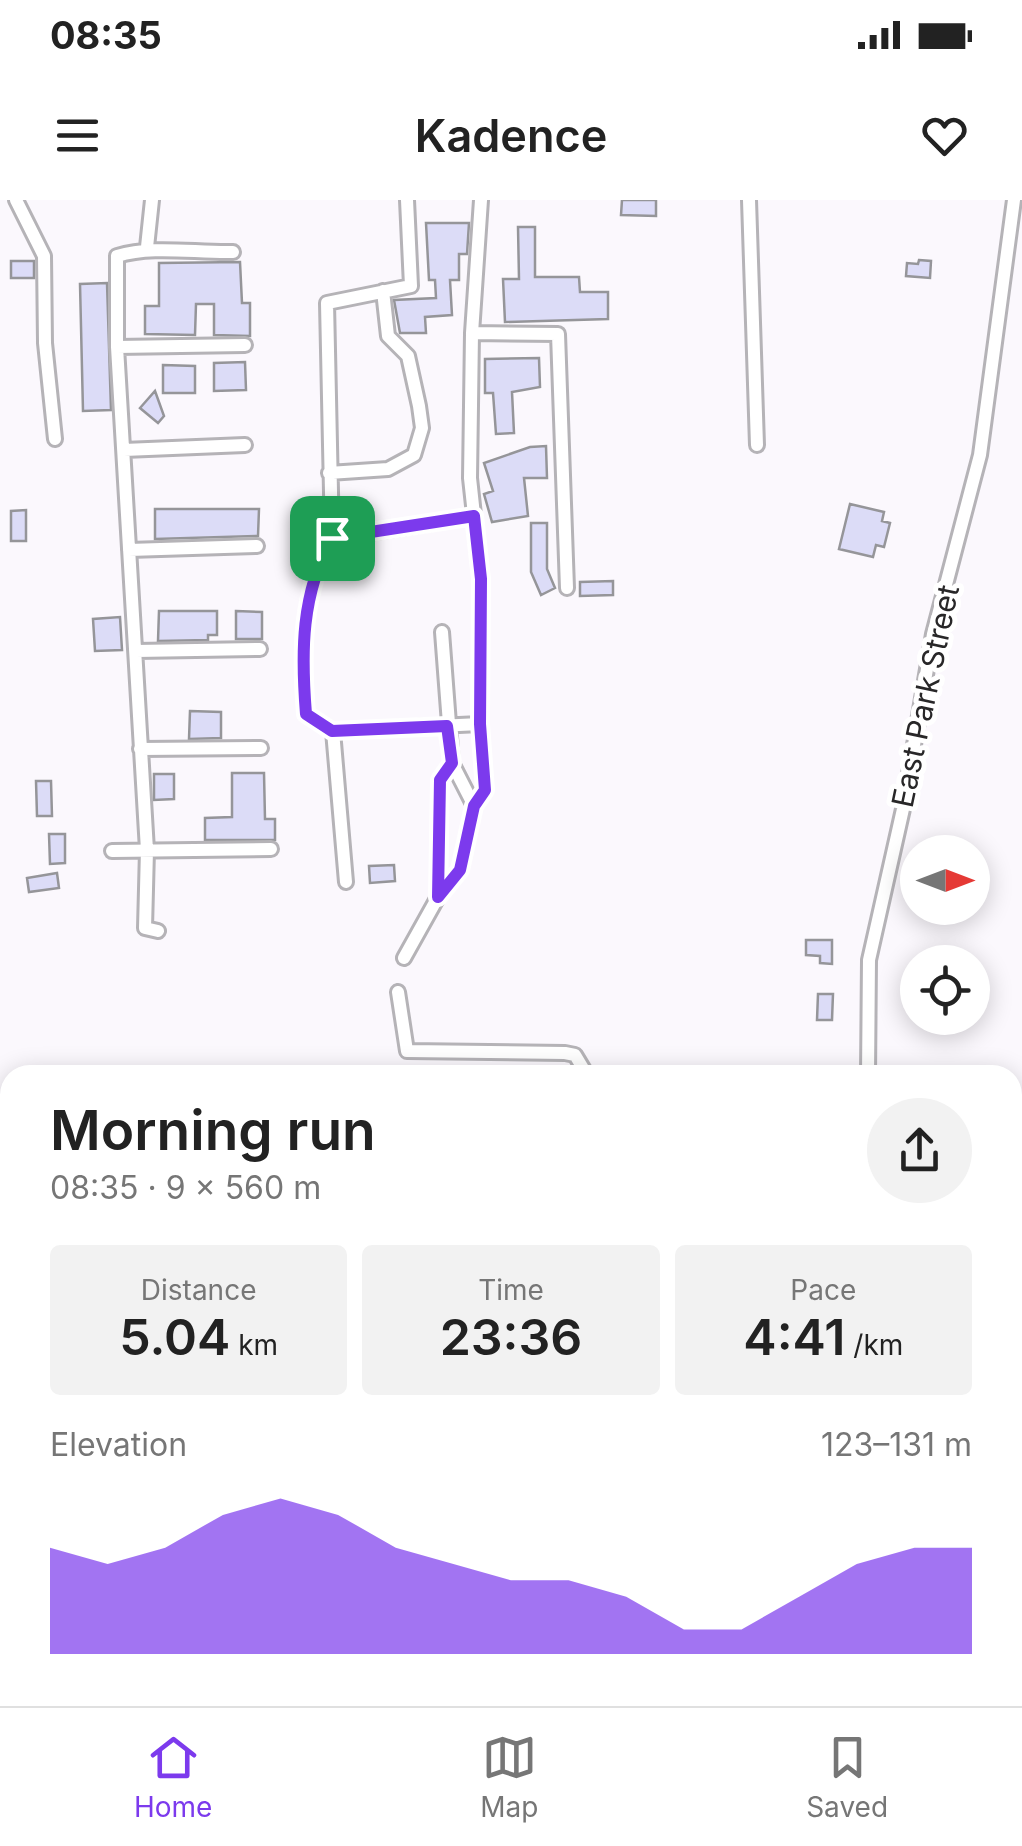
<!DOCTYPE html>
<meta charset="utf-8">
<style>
:root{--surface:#fff;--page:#f2f2f2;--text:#222;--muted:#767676;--line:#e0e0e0;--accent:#7c3aed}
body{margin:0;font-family:Inter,sans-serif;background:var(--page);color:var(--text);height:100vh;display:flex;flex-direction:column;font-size:38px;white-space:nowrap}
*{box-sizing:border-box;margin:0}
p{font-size:32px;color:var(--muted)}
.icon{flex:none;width:55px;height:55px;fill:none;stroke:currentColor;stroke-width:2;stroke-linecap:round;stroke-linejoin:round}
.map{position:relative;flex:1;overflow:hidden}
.details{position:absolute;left:0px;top:865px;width:1022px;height:642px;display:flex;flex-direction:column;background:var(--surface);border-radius:30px 30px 0 0;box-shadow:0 5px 25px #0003}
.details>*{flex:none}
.needle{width:65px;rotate:90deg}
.fabs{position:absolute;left:900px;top:635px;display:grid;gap:20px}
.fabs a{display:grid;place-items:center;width:90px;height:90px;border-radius:50%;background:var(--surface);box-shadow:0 5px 25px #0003;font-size:50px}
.pin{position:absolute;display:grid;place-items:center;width:85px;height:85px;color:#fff;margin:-42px;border-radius:20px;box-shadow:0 5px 15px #0006}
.round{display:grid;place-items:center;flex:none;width:105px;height:105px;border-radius:52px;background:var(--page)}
.overview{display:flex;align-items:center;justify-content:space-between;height:170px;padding:0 50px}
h1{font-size:55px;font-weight:600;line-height:75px}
.figures{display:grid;grid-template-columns:repeat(3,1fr);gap:15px;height:170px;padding:10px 50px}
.figures div{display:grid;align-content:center;border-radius:10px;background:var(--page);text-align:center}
.figures b{font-size:50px;font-weight:600}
.figures small{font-size:28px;font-weight:400}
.figures p{font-size:28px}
.chart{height:280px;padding:20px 50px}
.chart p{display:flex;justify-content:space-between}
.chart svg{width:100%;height:180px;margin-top:10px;fill:var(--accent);opacity:.7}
.status{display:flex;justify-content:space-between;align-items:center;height:70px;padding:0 50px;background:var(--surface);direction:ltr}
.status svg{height:28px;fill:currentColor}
header{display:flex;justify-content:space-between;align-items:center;height:130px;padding:0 50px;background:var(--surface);font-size:45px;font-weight:600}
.menu{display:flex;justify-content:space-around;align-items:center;height:140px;border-top:2px solid var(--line);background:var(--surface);font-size:28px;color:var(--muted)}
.menu a{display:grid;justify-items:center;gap:5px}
.menu .on{color:var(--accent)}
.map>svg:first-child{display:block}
</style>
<div class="status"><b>08:35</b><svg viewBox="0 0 49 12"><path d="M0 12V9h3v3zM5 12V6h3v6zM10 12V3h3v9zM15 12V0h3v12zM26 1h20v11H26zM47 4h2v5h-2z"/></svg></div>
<header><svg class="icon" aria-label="menu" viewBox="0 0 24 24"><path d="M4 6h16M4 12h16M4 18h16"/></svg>Kadence<svg class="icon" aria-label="heart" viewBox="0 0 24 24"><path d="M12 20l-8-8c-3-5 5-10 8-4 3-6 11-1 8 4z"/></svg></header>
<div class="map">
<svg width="1022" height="1506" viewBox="0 0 1022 1506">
<rect width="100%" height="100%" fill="#fbf8fd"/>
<!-- building -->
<path fill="#dcdcf7" stroke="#959599" stroke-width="2.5" d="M622,0H656V16L621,15Z
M426,23H469L467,54H459V80H450L452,115L425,117L426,133H400L394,100L436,98L435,80H429Z
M518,27H535V77H579L580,92H608V119L505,122L503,79H519Z
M919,60L931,61L930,78L906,76L907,63L918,64Z
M11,61H34V78H11Z
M240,62L242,103H250V136L214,135V104H196L195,135L145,134V106H159V63Z
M107,83L111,210L83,211L80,84Z
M539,158L540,187L512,192L514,233L496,234L493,193H485V159Z
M245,162L246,190L214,191V163Z
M163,165L195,166V193H163Z
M155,191L164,216L158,223L140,208Z
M546,246L547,278H524L528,316L492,322L484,294L493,291L484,263L530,247Z
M850,304L884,312L882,321L890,323L884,347L876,345L873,357L839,349Z
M155,309H259L258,336L155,339Z
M26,310V341H11V311Z
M531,323H547V369L555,388L541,395L531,372Z
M613,381V395L580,396V382Z
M159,411H217V435H208V440L158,441Z
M236,411L262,412V439H236Z
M120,417L122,450L95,451L93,419Z
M190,511L221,512V538L189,539Z
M232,573H264L265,619H275V640H205V618L232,617Z
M154,574H174V599L154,600Z
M36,581H51L52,616H37Z
M49,634H65V663L50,664Z
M394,665L395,681L370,683L369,666Z
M57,673L59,688L29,692L27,678Z
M806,740H832V764L820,763V756L806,755Z
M818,794H833L832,820H817Z"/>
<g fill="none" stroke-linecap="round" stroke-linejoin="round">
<defs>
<path id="minor" d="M16,0L44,56L45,143L55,239
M749,0L757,245
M147,47L152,0
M472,133L558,134L567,388
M117,147L245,145
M124,250L245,245
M329,273L388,269L414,255L422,228L419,206L408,156L388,136L383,91
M332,339L474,316
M129,350L257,346
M442,432L452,563L474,606
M136,451L260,449
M333,531L480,524
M140,549L261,548
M112,651L271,649
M346,682L333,531L306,514C301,452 301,394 332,339L327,103L411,86L407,0
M438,697L440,580L452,563
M158,731L145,728L147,650L117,147V56C153,45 194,53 233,52
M404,758L438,697L460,670L474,606L485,590L480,524L481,379L470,278L472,133L481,0
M398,792L407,851L565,853L575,855L587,875
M868,875L869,760L903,609L933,434L980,255L1014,0
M0,1049H10
M0,1245H10"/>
<path id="tertiary" d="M355,1498L707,1506
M20,1506L81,1498
M759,1506H932"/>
</defs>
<!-- minor casing -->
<use href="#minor" stroke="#b5b3b7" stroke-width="18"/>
<!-- tertiary casing -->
<use href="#tertiary" stroke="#b5b3b7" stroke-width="20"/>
<!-- minor -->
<use href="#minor" stroke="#fff" stroke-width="12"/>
<!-- tertiary -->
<use href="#tertiary" stroke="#fff" stroke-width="15"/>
</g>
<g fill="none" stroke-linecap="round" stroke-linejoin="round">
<defs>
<path id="route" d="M474,316L481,379L480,524L485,590L474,606L460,670L438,697L440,580L452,563L447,526L332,531L306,514C301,452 301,394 332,338Z"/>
</defs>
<!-- route casing -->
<use href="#route" stroke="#fff" stroke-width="20"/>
<!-- route -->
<use href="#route" stroke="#7c3aed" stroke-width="12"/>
</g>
<g text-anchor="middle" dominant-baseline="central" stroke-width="10" stroke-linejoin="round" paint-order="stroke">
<!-- street labels -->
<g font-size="30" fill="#282728" stroke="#fff">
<text transform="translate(925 496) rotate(-78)">East Park Street</text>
</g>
</g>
</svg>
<div class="fabs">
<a><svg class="needle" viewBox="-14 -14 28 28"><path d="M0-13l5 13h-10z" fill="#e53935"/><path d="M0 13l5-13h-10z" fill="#767676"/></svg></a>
<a><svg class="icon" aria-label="locate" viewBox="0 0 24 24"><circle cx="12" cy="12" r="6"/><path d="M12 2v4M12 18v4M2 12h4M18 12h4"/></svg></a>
</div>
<div class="pin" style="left:332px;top:338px;background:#1e9e55"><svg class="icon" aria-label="arrive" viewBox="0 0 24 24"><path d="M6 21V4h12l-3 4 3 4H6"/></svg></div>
<section class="details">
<div class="overview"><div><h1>Morning run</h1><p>08:35 · 9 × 560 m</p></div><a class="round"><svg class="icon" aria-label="share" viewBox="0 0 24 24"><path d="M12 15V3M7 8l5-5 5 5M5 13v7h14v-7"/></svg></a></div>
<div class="figures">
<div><p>Distance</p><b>5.04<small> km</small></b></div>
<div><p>Time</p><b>23:36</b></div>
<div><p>Pace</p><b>4:41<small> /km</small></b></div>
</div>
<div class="chart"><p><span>Elevation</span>123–131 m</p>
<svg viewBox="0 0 160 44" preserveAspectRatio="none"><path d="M0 44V18L10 22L20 18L30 10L40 6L50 10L60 18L70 22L80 26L90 26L100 30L110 38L120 38L130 30L140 22L150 18L160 18V44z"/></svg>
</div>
</section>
</div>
<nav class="menu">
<a class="on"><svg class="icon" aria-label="home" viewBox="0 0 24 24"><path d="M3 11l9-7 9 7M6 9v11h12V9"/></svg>Home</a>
<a><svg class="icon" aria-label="map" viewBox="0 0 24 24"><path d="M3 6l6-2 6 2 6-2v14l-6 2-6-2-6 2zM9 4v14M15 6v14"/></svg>Map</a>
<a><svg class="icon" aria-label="saved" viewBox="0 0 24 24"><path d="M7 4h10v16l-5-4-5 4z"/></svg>Saved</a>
</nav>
